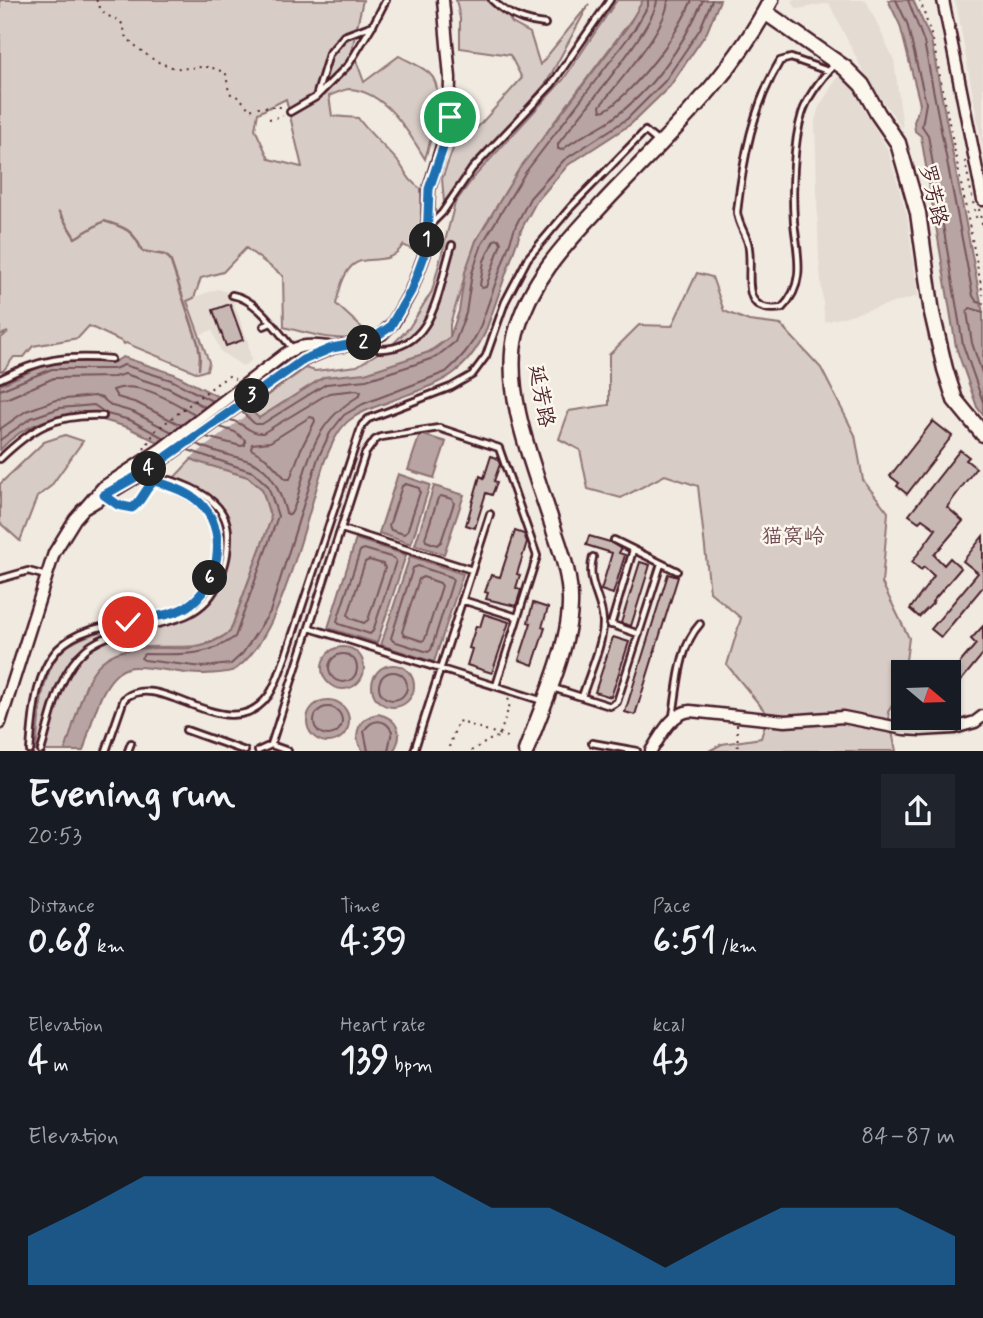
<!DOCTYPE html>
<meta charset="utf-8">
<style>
:root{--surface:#171b24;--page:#20242c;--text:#f1f3f6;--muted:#9ea1a6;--accent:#1f6fb2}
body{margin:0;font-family:Mynerve,"LXGW WenKai TC",sans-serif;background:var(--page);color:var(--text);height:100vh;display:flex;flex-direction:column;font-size:26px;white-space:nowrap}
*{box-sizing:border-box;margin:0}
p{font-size:23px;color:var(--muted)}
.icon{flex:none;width:38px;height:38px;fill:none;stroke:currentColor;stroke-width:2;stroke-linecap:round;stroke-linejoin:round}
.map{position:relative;height:751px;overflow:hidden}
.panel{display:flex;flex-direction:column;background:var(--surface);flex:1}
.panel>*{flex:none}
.needle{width:46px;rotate:109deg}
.buttons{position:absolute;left:891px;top:660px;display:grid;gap:14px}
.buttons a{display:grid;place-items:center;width:70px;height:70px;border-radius:0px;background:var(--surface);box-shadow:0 2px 5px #0004;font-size:35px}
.pin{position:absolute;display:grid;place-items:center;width:60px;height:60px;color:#fff;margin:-30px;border:4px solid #fff;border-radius:50%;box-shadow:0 2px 7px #0007}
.km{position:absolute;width:35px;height:35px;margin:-18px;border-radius:50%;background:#222;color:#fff;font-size:19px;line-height:35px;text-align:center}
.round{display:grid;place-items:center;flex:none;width:74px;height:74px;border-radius:0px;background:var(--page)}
.head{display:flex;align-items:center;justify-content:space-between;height:119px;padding:0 28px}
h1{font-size:38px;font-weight:800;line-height:52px}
.metrics{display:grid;grid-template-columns:repeat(3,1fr);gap:10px;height:119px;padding:7px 28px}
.metrics div{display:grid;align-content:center}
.metrics b{font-size:35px;font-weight:800}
.metrics small{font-size:19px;font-weight:400}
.metrics p{font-size:19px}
.chart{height:196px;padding:14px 28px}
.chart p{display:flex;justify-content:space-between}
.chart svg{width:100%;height:126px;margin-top:7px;fill:var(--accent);opacity:.7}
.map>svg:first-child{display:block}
</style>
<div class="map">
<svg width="983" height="751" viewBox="0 0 983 751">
<rect width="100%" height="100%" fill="#f0eae0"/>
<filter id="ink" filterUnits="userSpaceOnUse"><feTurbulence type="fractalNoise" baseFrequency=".0143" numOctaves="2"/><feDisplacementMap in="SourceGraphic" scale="14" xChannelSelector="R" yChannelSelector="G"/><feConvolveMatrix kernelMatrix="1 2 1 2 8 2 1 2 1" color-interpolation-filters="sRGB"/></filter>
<g filter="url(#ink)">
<!-- built -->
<path fill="#e4dbd2" d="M791,0H866L894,60L903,129L866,77L829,3L797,9Z
M954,0H983V151L957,7Z
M839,75L855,89L862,107L888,150L907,216L918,296L825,322L819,259L815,121L819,107Z
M218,289L230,293L248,342L251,361L243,366L221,352L212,330L199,335L186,300Z"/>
<!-- green -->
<path fill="#d8ccc6" stroke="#917678" stroke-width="2" fill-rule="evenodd" d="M0,0H363L352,49L364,82L399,56C408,61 421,66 429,73C448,89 431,138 425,159C408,131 386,92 350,89C343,89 335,94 329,96L332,116L358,118C370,135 387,148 400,164C407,175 410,182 421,189V213L427,236L424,255L403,245C387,270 365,251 350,268C342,277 339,292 336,304L371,336C341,343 313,335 284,327L283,276L246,248L223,272L201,278L194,298L187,301L209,362L207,370L198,373L126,343L124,344L123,342L89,326L78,338L33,346L24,357H14L3,371H0V339L8,332L0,335ZM286,99L302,167H301L269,159L255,129L258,113Z
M456,0H498L512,23L530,33L540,65L589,4L547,82L444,202L442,179L457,138L477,128L522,78L510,55L460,48V18Z
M617,0H646L552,125L507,189L476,241L450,324V337L427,353L358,376L324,377L259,418L248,409L306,368L315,371L357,366L394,343L409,328L432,291L455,203L474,177L563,80Z
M697,273L712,277L724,311L749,321L781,325L821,368L855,435L863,480L888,512L882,583L909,638L902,690L888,712L896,751H709L722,744L761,738L768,715L727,665L741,618L710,592L698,486L665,475L621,498L588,489L580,450L559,439L569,411L609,405V355L639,325L672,326Z
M65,435L83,441L51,486L37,497L20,541L0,523V484L44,442Z
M192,459L248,477L262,489L271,519L230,632C198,653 179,645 144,647C136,647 129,650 122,651L65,751H36C39,721 40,672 63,650C84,631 134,624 163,617C175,614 188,611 197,603C214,589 227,558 224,536C221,522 206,500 195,492C188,487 178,485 170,482Z"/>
<!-- water -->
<path fill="#b8a4a2" stroke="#8c6f72" stroke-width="2" d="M643,0H720L707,32L670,86L631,124L568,165L536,202L522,228L485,333C461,382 433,384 386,403C374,407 362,411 351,419C338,428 331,446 325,460C307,514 282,637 236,669C229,674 214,673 205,674C182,675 159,667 136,667C102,666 92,725 83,751H65C73,727 79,701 89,679C109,638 154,650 191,648C205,647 219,640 230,632L271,519L262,489L248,477L198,462L127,427L103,420L95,412C58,415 26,421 0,450V385L51,362H114L123,357L174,374L234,405L243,403L259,418L324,377L365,373L432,351L450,337L459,311L465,272L476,241L519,169L628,26Z
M888,0H913L931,40L983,313V415L977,407L956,347L921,136L915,131L914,122L920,104L900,25Z
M420,434L446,442L434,478L408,470Z
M398,474L430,485L411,544L379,533Z
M434,486L464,495L444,554L415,545Z
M356,539L406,555L377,643L328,628Z
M410,556L463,574L434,662L381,645Z
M322 668a21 21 0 1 1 42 0a21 21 0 1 1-42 0Z
M372 686a21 21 0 1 1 42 0a21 21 0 1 1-42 0Z
M307 721a21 21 0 1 1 42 0a21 21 0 1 1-42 0Z
M378,714C398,718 405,735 393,751H363C351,735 359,717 378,714Z"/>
<!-- pier -->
<path fill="#f0eae0" d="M222,395L235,401L244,399L254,409L187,461L160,448L158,444Z"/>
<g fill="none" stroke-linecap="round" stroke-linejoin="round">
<!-- shore -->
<path stroke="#76545b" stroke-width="2" d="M657,0C656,26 577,118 558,144V149L562,150C578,137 596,130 612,119C653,89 683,46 703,0
M668,0C667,29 618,82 600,106L601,111C610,110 618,100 626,93C654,65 676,36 692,0
M896,0L907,23L926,103L922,126L928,135L963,345L983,402
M908,0L924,42L973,296L977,302L983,303
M499,239L501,243L486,287L482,288L480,285L484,261L494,240Z
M983,312L970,308L967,312L972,343L983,376
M0,390L52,369H114L124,365L171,380L212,401
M0,399L8,398L54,378L114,377L125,374L168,388L205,407
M242,412L255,424H262L326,384L366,380L416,364L436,357L455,342L466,313L472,273L482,244L525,173L634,30L648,6V0
M310,417L314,418L315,421L301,449L290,479H286L266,458L251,449L252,444L270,442Z
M181,425L137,403L117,397L113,390C139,379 172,402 195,414
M0,429L26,411L56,400L94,396L102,398L112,406L133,412L172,432
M206,437L241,446L245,445V440L235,432L220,427
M0,440L31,418L60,408L94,405L107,414L130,420L164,438
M196,444C246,466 269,449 286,513L290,515C296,507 298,494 301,484C312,444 322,418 359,396L361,392L357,390L329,393L263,433C249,434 243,422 230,420
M188,450L253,472L268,486L278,516L235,637C205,658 179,654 144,654L141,658L144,660L203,667L231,664L243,653L270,612L318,458L330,433L344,415L363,404L446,372C460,360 471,347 479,330L516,225L530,198L564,160L627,119L665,81L700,29L712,0
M406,484L419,488L420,492L407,532L404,534L391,530L389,526L402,486Z
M441,496L452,499L454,503L441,542L437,545L426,541L425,538L438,498Z
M364,549L394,558L396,561L373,631L370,634L339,624L337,621L360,551Z
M369,560L383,564L385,568L368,620L364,623L350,618L348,615L365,562Z
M418,566L451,577L453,580L431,650L428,652L393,641L391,638L413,568Z
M423,577L440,583L442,586L425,639L422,641L404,635L402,632L419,579Z
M329 668a14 14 0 1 1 28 0a14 14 0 1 1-28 0Z
M379 686a14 14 0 1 1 28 0a14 14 0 1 1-28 0Z
M314 721a14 14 0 1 1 28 0a14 14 0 1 1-28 0Z
M368,751L364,731C372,718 385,718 392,731L388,751"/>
<!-- stream -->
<path stroke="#8c6f72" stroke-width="2.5" d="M59,212L75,238L104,221C124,227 134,230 142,251L165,255L170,259L198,343L200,356L199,369"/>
</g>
<!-- building -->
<path fill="#c8b8b3" stroke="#4a1f2b" stroke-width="2" d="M230,304L243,340L226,346L213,310Z
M933,421L952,436L907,494L897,486L899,483L890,476Z
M960,450L969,457L966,460L976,468L947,507L963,521L934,555L944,565L950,558L961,568L932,602L933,603L919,617L910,609L934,576L924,567L921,570L912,562L936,529L922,519L919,522L909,515Z
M491,456L497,458L500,464L494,481L497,482L492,495L486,493L475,528L466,525L480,476L484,478Z
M515,531L524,534L527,542L517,574L520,575L516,588L521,590L516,606L486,599L488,593L485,592L491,575L500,577Z
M589,536L610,542L621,549L619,553L625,555L613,594L601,590L612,553L586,545Z
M983,536V587L941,637L931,629L978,573L963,561Z
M640,562L650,565L631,626L621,623Z
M668,574L678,577L635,715L625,712Z
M533,603L548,608L542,627L545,628L533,665L519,660L531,623L528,622Z
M484,614L509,622L492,673L467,665L472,649L469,648L476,626L480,627Z
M983,626V654L955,688L949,683L951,680L948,677L976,644L971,639Z
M613,637L629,642L611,697L595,692Z"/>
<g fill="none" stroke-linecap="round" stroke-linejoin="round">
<defs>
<path id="service" d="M492,0C507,15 525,22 545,24
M828,71L791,58L780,61C753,106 743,159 737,212C738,224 745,232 748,243C755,270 735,315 782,308C807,283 797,254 794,222C792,191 793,144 802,114C808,95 821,79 834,65
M317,96L349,64L372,26
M290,112L316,97L329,54L344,36L373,25L386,0
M430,225L442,213L472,169L552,84L610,0
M232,295C257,299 276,329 292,348
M264,326L271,323
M369,341L379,349C436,350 438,286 452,245
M0,379C40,359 67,355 111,359
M0,459C33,427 56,414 103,416
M342,529L472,570
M614,540L677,571
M0,579L28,571L46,576
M462,600L517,617
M610,624L639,634
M611,625L633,550
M310,628L543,701
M553,688L610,706L617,702L661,564
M582,697C588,677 604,642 603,622C602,597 586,585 593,557
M673,716C678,686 679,647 700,624
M186,730L245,751
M592,743L637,751
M271,745L365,454L375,440L381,437L439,428L499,448L537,556L496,686
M30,751C33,718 34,675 58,649C100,605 188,642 213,571C216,560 219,550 217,539C214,503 185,492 155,481C133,496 146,523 107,497
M41,751C51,718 58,672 86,649C127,616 197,637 219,581C226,563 228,554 228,535C228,503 196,488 170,480
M106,751L124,699C160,667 229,751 269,695C277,683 281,668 286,655L362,425L368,419L451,387L472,375L486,356L505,302L528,258L571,207L645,131L658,142
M128,751L131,743
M258,751L271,745L288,751
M414,751L490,514"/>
<path id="minor" d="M943,0L983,200
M82,510L148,470L303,360L332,348L369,341L382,334L393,323L411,291L424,256L427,242L429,189L449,123L450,78L443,0
M0,723L54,553L75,519L103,487L161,449L285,354C300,344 312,345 328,347
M651,751C661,736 670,714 690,711L785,721L843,717L904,729L921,730L954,728L975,722L983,716"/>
<path id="secondary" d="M765,12L845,68L862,85L878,114L898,143L918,213L932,313L945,369L955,400L983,434
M526,751C541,709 569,649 570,605C571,580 563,556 555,533C537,474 501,394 516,333C531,276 572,237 611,195C669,134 732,76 771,0"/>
</defs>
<!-- service casing -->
<use href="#service" stroke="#4a1f2b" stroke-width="10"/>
<!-- minor casing -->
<use href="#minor" stroke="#4a1f2b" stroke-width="15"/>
<!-- secondary casing -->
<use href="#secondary" stroke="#4a1f2b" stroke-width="19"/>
<!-- path -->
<path stroke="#4a1f2b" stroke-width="2" stroke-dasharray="2 5" stroke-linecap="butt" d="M96,0C99,3 99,7 102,11C111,22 124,14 125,36C140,50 152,62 172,67C194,72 204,60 226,74L229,93L240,98L250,110L258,107H285
M920,0L933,41L983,295
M269,119L283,116
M965,161L976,217L980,216
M979,209L983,229
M144,449L156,430L218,383L229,376L235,379
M737,724L738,751
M449,747L458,721L507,737
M471,751L493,738L499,737L510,704L508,698"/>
<!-- service -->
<use href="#service" stroke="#fbf7ec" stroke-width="4.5"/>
<!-- minor -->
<use href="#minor" stroke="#fbf7ec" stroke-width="10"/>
<!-- secondary -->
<use href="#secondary" stroke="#fbf7ec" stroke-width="14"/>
</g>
</g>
<g fill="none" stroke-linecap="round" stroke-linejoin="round" filter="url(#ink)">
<defs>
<path id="route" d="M128,622C147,617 169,617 186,607C218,588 229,535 203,506C191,492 172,487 155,481C145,487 143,501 132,508L118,505L104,495L148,470L303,360L332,348L369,341L390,327L411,291L424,256L427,242L429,189L445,142L450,117"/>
</defs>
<!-- route casing -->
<use href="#route" stroke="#fff" stroke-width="14"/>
<!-- route -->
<use href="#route" stroke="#1f6fb2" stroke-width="9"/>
</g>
<g text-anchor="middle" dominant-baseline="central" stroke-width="5" stroke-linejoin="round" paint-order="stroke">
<!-- street labels -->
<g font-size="21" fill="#4a1f2b" stroke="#fbf7ec">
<text transform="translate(933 195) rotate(77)">罗芳路</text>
<text transform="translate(541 396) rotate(80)">延芳路</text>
</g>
<!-- park labels -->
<g font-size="21" fill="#6e4a52" stroke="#fbf7ec">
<text x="793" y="537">猫窝岭</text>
</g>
</g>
</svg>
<div class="buttons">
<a><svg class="needle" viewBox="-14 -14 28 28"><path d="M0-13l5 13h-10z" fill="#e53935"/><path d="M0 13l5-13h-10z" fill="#9ea1a6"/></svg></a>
</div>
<div class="pin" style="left:450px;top:117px;background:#1e9e55"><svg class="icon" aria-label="arrive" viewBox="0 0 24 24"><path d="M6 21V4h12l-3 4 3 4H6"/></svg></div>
<div class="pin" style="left:128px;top:622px;background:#d93025"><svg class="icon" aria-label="check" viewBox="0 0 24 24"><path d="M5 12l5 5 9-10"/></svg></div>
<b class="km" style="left:427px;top:240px">1</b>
<b class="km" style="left:364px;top:343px">2</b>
<b class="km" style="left:252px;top:396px">3</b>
<b class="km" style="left:149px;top:469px">4</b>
<b class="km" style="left:210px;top:578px">6</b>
</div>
<section class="panel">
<div class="head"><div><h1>Evening run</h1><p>20:53</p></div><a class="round"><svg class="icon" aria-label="share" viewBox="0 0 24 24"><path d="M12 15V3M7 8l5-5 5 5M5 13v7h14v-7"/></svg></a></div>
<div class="metrics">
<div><p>Distance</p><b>0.68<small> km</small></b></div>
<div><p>Time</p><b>4:39</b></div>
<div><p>Pace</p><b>6:51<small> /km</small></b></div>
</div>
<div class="metrics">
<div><p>Elevation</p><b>4<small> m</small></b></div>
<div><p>Heart rate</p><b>139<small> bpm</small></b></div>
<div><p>kcal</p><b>43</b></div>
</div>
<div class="chart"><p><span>Elevation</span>84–87 m</p>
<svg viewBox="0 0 160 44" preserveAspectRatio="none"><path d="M0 44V27L10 17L20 6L30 6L40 6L50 6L60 6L70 6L80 17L90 17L100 27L110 38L120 27L130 17L140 17L150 17L160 27V44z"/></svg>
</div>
</section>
